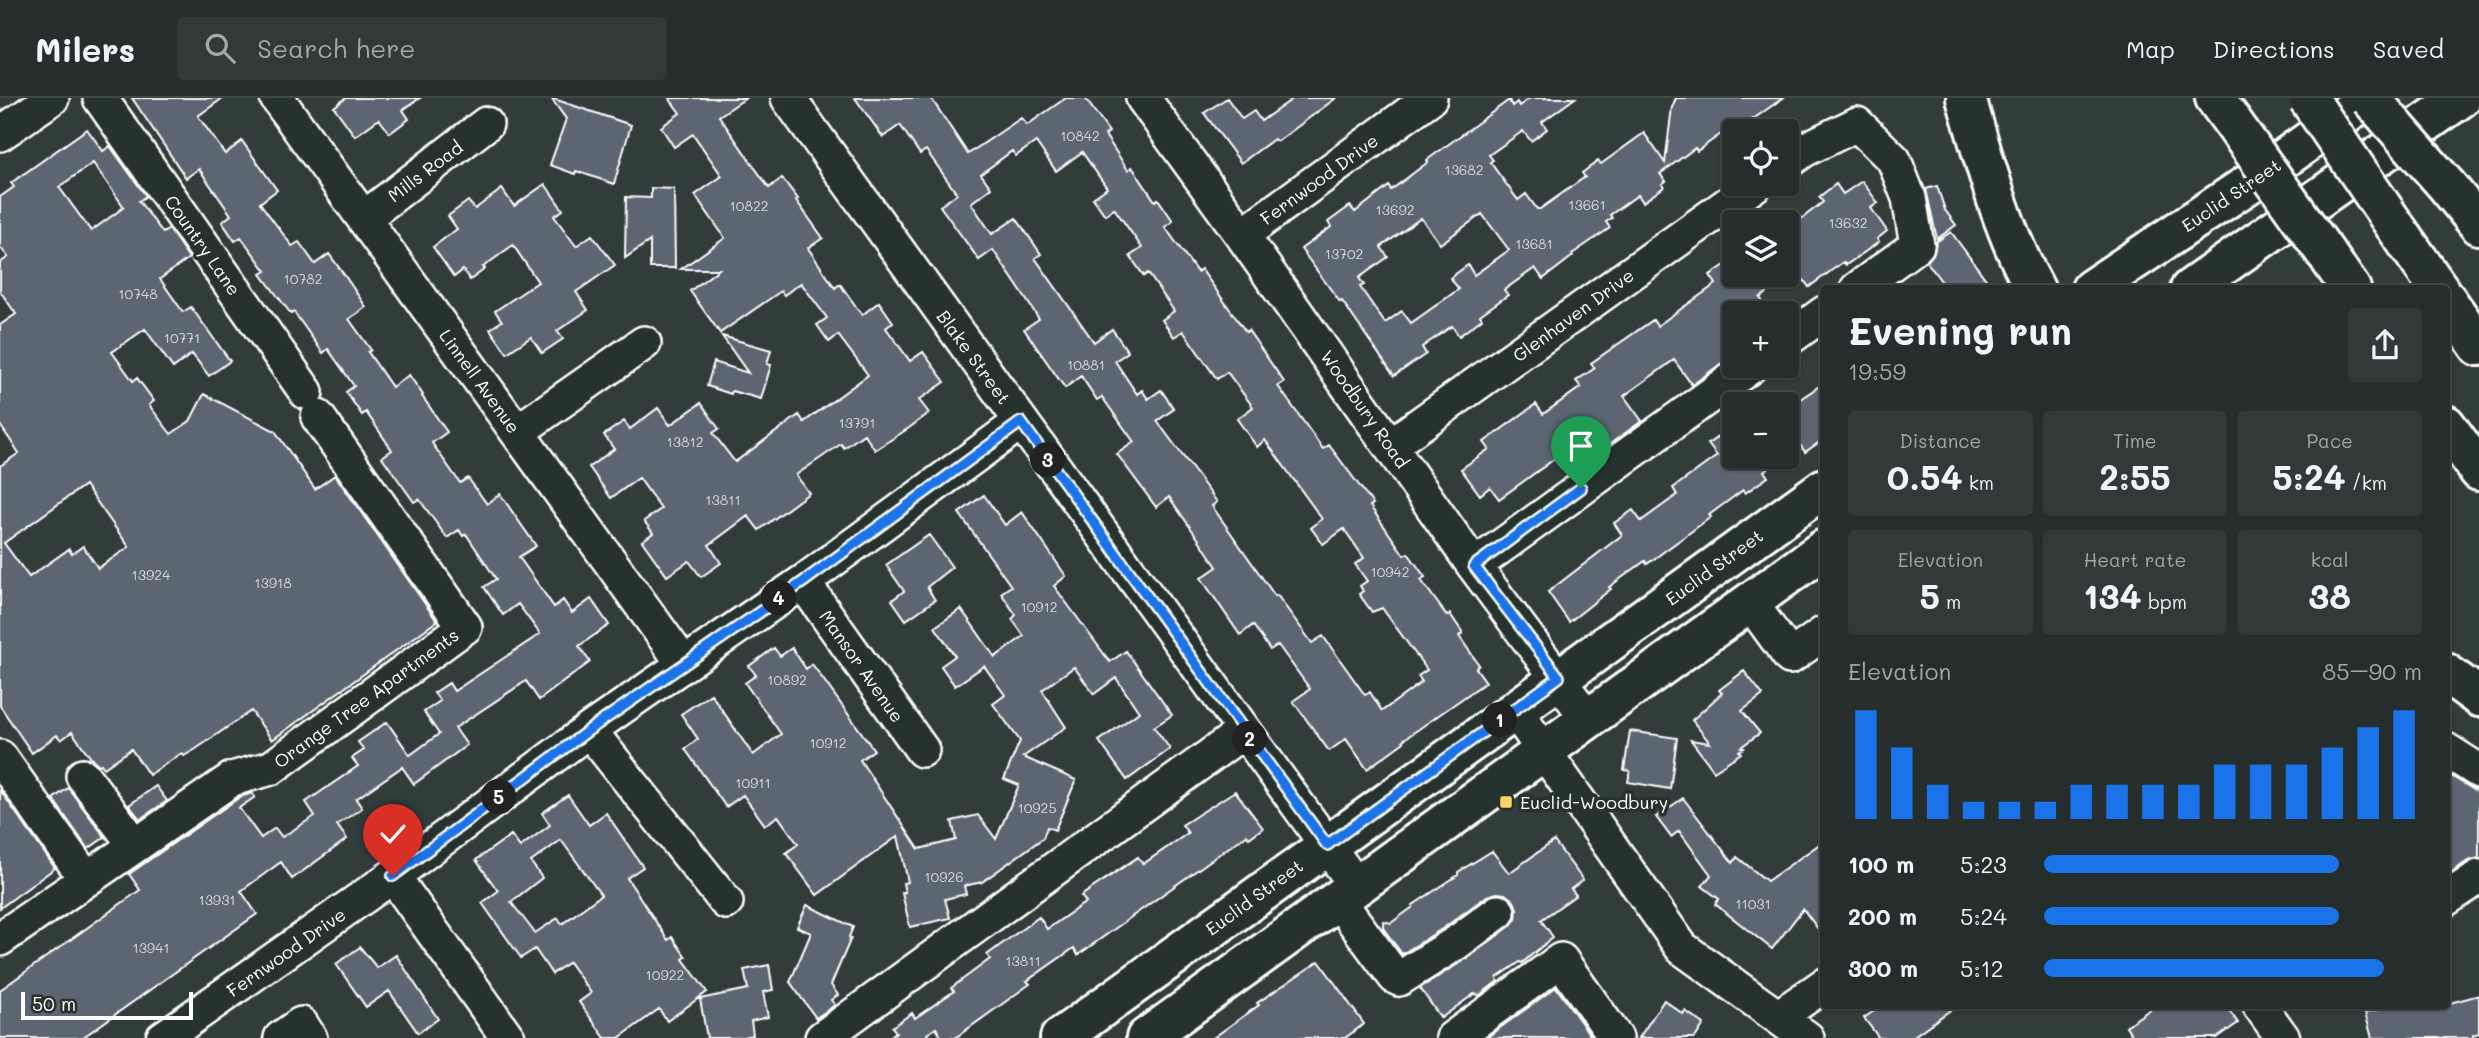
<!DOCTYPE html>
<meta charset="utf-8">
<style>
:root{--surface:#252e2c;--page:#313a38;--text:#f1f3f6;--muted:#a3a8a9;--line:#424a48;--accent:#1a73e8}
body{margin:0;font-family:Mali,sans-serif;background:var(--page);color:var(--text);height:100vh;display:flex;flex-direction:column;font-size:26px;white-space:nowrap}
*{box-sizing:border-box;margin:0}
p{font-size:23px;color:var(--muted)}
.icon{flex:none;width:38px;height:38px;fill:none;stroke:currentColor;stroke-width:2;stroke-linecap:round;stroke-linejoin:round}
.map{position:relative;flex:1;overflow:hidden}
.details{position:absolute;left:1820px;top:187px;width:630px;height:724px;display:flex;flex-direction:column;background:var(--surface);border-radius:7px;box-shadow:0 2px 5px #0004,0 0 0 2px var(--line)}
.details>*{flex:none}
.buttons{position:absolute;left:1722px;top:21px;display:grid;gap:14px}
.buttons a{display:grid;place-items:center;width:77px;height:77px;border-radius:7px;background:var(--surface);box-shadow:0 2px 5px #0004,0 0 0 2px var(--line);font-size:35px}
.scale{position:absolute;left:21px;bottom:18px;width:172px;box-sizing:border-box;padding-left:7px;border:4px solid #fff;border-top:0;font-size:19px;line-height:24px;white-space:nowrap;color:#fff;-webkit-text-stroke:5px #26332d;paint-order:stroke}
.pin{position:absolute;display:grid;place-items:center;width:60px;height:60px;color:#fff;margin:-72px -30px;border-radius:50% 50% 50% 0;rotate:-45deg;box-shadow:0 0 7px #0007}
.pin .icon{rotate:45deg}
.km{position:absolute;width:35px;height:35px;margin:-18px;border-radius:50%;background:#222;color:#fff;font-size:19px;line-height:35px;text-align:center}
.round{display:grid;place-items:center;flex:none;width:74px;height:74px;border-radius:7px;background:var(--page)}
.summary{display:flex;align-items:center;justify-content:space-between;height:119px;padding:0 28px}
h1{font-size:38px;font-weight:700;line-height:52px}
.stats{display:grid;grid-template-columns:repeat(3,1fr);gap:10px;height:119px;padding:7px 28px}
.stats div{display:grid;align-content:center;border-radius:7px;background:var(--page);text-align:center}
.stats b{font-size:35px;font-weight:700}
.stats small{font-size:19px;font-weight:400}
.stats p{font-size:19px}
.chart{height:196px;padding:14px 28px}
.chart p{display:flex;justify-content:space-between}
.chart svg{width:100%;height:126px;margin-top:7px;stroke:var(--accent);stroke-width:6}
ul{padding:0 28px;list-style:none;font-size:23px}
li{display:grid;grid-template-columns:112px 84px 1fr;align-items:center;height:52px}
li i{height:18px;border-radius:9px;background:var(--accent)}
header{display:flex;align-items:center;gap:42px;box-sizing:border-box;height:98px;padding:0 35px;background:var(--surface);border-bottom:2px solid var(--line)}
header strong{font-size:33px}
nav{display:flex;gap:38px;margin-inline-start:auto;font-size:24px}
.search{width:490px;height:63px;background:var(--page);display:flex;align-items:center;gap:18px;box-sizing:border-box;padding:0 24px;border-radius:7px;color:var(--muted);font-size:26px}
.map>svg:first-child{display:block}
</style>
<header>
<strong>Milers</strong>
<div class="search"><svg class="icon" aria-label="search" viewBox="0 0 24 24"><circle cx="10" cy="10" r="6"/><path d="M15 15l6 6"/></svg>Search here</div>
<nav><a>Map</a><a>Directions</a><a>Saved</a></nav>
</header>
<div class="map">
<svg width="2479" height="940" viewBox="0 0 2479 940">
<rect width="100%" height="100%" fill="#313d3b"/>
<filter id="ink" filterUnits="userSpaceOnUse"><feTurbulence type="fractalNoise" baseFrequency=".0143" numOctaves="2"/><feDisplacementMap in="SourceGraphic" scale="14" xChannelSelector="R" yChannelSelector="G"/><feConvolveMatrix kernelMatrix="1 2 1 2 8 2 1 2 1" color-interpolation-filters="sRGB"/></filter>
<g filter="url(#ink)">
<!-- building -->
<path fill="#5c6572" stroke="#fff" stroke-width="2" fill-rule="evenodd" d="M132,0H223L198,18L225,56L242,43L277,92L260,105L292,148L299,144L315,166L329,156L345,178L366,209L349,221L371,252L368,254L392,289L409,277L423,297L422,298L447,334L432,345L460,385L468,380L487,406L500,396L536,448L519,459L554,509L563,502L572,515L591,501L609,527L579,548L590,564L539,602L526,583L455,630L467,647L414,686L402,669L356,701L362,710L337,727L347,741L292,781L281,764L241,793L257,816L82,940H0V892L140,792L129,776L240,699L252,695L255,699L239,710L261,740L275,730L282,739L315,718L306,704L358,668L352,660L364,652L358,644L387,624L410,657L439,636L424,614L440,603L434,595L449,585L454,593L540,536L518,506L503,517L484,489L496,481L466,436L463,438L459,432L447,440L419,401L414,404L382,359L392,352L366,314L362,317L346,294L354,288L328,251L323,255L294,214L291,216L261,176L266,173L241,139L235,143L222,124L231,117L199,71L186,80Z
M346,0H420L403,12L409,21L390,35L379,21L355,38L334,9Z
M551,0L631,27L614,86L576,73L575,76L550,67L566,21Z
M669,0H746L719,18L769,90L782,80L798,101L796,102L823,140L808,150L835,190L840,186L862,217L879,204L893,224L886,230L910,263L923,254L945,284L919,302L929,315L909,330L875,352L864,336L844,350L841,346L796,377L809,395L759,432L748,418L709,447L721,465L701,479L689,463L667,478L642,443L653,435L644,423L661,411L639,380L611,400L589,369L614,351L604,337L624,323L630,331L658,310L670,327L701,305L719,331L713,335L735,364L799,317L804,324L868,277L838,237L829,244L817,227L827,220L801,185L784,197L781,193L720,235L690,193L719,171H681L725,140L695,97L722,78L693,36L674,49L661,29L680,15Z
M855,0H931L968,56L1021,20L1027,27L1066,0H1085L1109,34L1105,37L1128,72L1132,69L1155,103L1158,101L1173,123L1165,129L1197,174L1201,171L1246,234L1248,232L1284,284L1278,288L1323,351L1329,347L1373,406L1370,408L1404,457L1408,455L1425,479L1421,482L1447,518L1450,516L1463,535L1459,538L1479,567L1476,570L1486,584L1403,642L1404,644L1367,671L1346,641L1329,653L1293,603L1310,591L1278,547L1270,552L1253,527L1240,537L1201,480L1217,469L1197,439L1169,399L1156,409L1117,356L1134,344L1102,299L1097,302L1081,278L1065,290L1024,231L1039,221L1020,192L993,152L979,162L940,108L957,96L926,52L920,56L900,27L883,39ZM1036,44L1056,73L1082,54L1107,90L1093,100L1105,117L1114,110L1142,150L1130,158L1144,178L1148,175L1174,213L1162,222L1174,239L1183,233L1217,281L1227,274L1253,309L1237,321L1257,349L1265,342L1322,421L1311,430L1323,446L1344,431L1364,460L1355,466L1367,483L1360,488L1363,493L1359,496L1372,514L1382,510L1427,572L1418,578L1422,584L1382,613L1370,594L1365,597L1323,538L1312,545L1277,497L1275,498L1212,408L1217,404L1157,323L1174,311L1161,292L1148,301L1142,292L1137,296L1115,263L1128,254L1112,231L1094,244L1035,160L1041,156L1016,120L992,136L971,105L991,90L981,76L1012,53L1016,58Z
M1227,0L1242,21L1254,13L1261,23L1294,0H1336L1277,44L1274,41L1241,65L1204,15Z
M1530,0H1575L1542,24L1547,31L1531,43L1523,33L1489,57L1493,62L1490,64L1518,102L1526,96L1537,111H1540L1585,79L1582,75L1598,63L1601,66L1644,35L1665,65L1672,9L1676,0H1783L1725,41L1721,36L1697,53L1695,50L1660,76L1666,83L1662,86L1664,89L1643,104L1638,97L1610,117L1612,120L1606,124L1610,130L1572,156L1573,158L1543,181L1535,170L1504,192L1508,197L1480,217L1482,221L1459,238L1452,228L1422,249L1426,256L1394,278L1342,203L1340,204L1301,151L1331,129L1328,124L1350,108L1355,114L1389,88L1391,92L1428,64L1427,62L1509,2L1512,8L1517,4L1519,8ZM1482,116L1509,152L1474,177L1468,167L1450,180L1459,191L1411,225L1402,213L1385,225L1360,189L1364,187L1359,180L1388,159L1381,149L1421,120L1440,146Z
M87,31L103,53L110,48L146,98L139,103L163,135L169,131L189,160L160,181L183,214L191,209L230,263L209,278L192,256L173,270L145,231L112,254L133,283L137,280L154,303L149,307L171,336L190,323L204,296L275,333L315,391L335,377L437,523L272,642L251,613L196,651L184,658L182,655L149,677L131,651L104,670L101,666L99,667L91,660L72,634L61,642L57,637L32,655L0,608V368L19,355L0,327V227L16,216L0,193V165L8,159L0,149V99L14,89L11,85ZM93,65L124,109L91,133L59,89ZM85,387L129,449L98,470L83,448L72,456L69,451L29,479L4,445Z
M1862,83L1878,105L1871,110L1887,133L1877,141L1879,144L1846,167L1843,164L1809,189L1797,173L1760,200L1763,204L1747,215H1734V256L1692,287L1674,262L1624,298L1642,323L1583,365L1571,349L1499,401L1490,389L1480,397L1461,371L1489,351L1484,344L1536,306L1543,316L1581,289L1576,283L1595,270L1591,265L1653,222L1657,228L1716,186L1710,177L1734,161V177H1787V132L1823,104L1819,99L1836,86L1843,96Z
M545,86L563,112L554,118L576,148L592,137L615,167L576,194L588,212L557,233L563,241L542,255L531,239L507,255L490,231L502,223L495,213L538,184L513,147L483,169L485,171L470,182L463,172L454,179L433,149L457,131L448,118L468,103L475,111L502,91L514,108Z
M1937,88L1945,112L1956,127L1937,141L1926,91Z
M651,90L674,91L675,170H650V143L625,160L626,99L651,100Z
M1951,134L1993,191H1947L1927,164L1934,155L1936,144Z
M722,238L771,252L767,266L771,267L761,301L732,293L731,296L707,288L714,264L748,275Z
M1824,285V341L1805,354L1787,328V310Z
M1734,327V359H1761L1768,370L1764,373L1768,379L1745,395L1743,392L1709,417L1711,419L1647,466L1645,463L1609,489L1611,491L1569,524L1548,494L1622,437L1614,425L1633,412L1641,423L1677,397L1673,390L1717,358L1708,346Z
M984,397L1005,427L1022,414L1066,478L1054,488L1110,564L1126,553L1172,617L1154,629L1170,651L1127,682L1099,643L1139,614L1116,580L1094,596L1074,569L1042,592L1066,629L1023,659L1076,682L1055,732L1047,729L1043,740L982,784L964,788L966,796L945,801L950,820L910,829L902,795L905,794L903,785L908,784L898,738L817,797L786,755L798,746L778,718L765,727L743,697L726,709L685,651L698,641L681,616L711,596L753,657L781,636L745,585L756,577L749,568L774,550L780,558L792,550L806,571L812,566L874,652L860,662L919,751L956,742L952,723L978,717L996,741L1019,687L1004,681L1020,643L993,606L1005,597L984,568L955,588L941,568L955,558L935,529L961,511L995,559L1024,538L1012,521L1016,517L1001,495L1011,488L959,415Z
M929,437L952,469L927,489L935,502L906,522L892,502L904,493L886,467Z
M1744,573L1763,597L1742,613L1760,635L1741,649L1744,650L1739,653L1741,655L1714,673L1691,642L1710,645L1692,622L1722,595L1719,592Z
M1630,633L1677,640L1670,691L1628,684L1630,673L1624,672Z
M2446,675L2479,695V760L2468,763L2446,778Z
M156,688L167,703L140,721L129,707Z
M68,690L105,739L88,751L53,701Z
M0,692L55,770L0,810Z
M1235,693L1263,730L1249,740L1247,737L1225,752L1078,857L1074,850L1027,883L1030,886L955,940H942L936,930L927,936L929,940H888L896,934L892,929L912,915L915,920L954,893L951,890L990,861L987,857L1018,834L1039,819L1047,831L1086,804L1081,798L1138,759L1143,766L1188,735L1182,727Z
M568,697L589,727L606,715L643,769L627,780L668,842L672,839L686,859L683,861L707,894L667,923L659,911L619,940H605L579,904L591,895L569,864L552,876L535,851L521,860L482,805L498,793L476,762L511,737L520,749L550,727L542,715ZM561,742L601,797L562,826L558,820L535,835L511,804L542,780L531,764Z
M1683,700L1733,765L1737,759L1767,783L1824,743V839L1803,811L1772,851L1715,806L1719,801L1702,788L1711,777L1679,733L1671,739L1656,719Z
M1554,743L1583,782L1571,791L1576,797L1541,822L1553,839L1522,865L1520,864L1497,880L1498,883L1480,897L1474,896L1441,920L1420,890L1466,861L1509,829L1516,821L1517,811L1514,803L1505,796L1497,795L1487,798L1445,829L1402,856L1383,830V823L1391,825L1413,809V807L1458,777V774L1492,753L1509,775Z
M807,807L853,829L849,839L851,840L831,887L838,897L831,902L835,907L816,920L790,884L811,835L797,829Z
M360,849L377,870L396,857L438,921L418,935L389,893L366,909L336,866Z
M1319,863L1364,926L1345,940H1213L1259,907L1257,905Z
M769,867L773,892L763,894L768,919L751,923L753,937L740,940H707L700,901L748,891L744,872Z
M1556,889L1592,940H1486Z
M2479,897V935L2473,937V940H2372L2365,915L2390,908H2446V906Z
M1664,902L1683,916L1685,913L1704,926L1695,940H1639Z
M1881,908H1956L1911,940H1879L1864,920Z
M2155,908H2226L2238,925L2217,940H2134L2126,928Z"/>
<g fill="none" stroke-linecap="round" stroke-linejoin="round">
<defs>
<path id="minor" d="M100,0L306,294
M277,0L683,565
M788,0L1357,789
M1143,0L1242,137L1474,468L1588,621
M0,36L52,0
M1787,64L1804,52L1857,26L1894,62L1909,100L1917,147L1857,191
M364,120L486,26
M1242,137L1430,0
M1787,242L1824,215
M517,334L644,245
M1391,347L1756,86
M1474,468L1751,268
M803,484L922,652
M1750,504L1790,559L1824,535
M1515,612L1682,850L1807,940
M589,632L726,804
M2446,652L2479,673
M0,659L86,781
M83,678L135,747
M393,778L508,940
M2446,801L2479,779
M1338,802L1395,879L1399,881L1456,845L1498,814
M0,841L232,681L271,670L465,529L318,319
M2260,908L2283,940
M1778,919L1824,887
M163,940L393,778L589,632L803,484L1021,324
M281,940L301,926L310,940
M822,940L1244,633
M1453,940L1561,862L1616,940"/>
<path id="major" d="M2091,191L2250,85L2369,0
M2190,191L2461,0
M1060,940L1824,390
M1146,940L1824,451"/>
<path id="highway" d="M1966,0C1985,65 2002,131 2035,191
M2215,0L2231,22
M2448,89L2479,127
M2395,128L2439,191
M2337,171L2351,191
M2446,201L2479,248
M2446,327L2479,373
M2446,575L2479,599"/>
</defs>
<!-- minor casing -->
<use href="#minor" stroke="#fff" stroke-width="38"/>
<!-- major casing -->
<use href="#major" stroke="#fff" stroke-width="44"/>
<!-- highway casing -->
<use href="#highway" stroke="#fff" stroke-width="44"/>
<!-- minor -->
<use href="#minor" stroke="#26332d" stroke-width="33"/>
<!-- major -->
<use href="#major" stroke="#26332d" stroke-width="38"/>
<!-- highway -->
<use href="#highway" stroke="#26332d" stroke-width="38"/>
<defs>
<path id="highway-bridge" d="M2308,0L2395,128
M2370,0L2448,89
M2231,22L2337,171"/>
</defs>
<!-- highway-bridge casing -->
<use href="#highway-bridge" stroke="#fff" stroke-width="44" stroke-linecap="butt"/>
<!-- highway-bridge -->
<use href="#highway-bridge" stroke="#26332d" stroke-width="38"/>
</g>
</g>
<g fill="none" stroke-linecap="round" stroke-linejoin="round" filter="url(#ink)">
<defs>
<path id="route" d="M393,778L589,632L803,484L1021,324L1327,747L1559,579L1474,468L1581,390"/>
</defs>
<!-- route casing -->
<use href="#route" stroke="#fff" stroke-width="14"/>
<!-- route -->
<use href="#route" stroke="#1a73e8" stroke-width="9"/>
</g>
<!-- markers -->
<rect fill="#ffd166" stroke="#26332d" stroke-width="2.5" x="1499" y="697" width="14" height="14" rx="3.5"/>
<g text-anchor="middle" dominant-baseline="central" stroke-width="7" stroke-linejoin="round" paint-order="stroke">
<!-- number labels -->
<g font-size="14" fill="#d6d8dc">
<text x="1080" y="37">10842</text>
<text x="1464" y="71">13682</text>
<text x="1587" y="106">13661</text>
<text x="749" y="107">10822</text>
<text x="1395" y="111">13692</text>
<text x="1848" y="124">13632</text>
<text x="1534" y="145">13681</text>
<text x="1344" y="155">13702</text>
<text x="303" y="180">10782</text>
<text x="138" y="195">10748</text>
<text x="182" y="239">10771</text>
<text x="1086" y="266">10881</text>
<text x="857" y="324">13791</text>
<text x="685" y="343">13812</text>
<text x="723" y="401">13811</text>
<text x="1390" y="473">10942</text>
<text x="151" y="476">13924</text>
<text x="273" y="484">13918</text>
<text x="1039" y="508">10912</text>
<text x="787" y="581">10892</text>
<text x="828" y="644">10912</text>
<text x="753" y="684">10911</text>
<text x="1037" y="709">10925</text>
<text x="944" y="778">10926</text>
<text x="217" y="801">13931</text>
<text x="1753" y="805">11031</text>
<text x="151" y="849">13941</text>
<text x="1023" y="862">13811</text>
<text x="665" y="876">10922</text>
</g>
<!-- street labels -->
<g font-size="18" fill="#fff" stroke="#26332d">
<text transform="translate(425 73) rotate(-37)">Mills Road</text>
<text transform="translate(1319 81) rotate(-36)">Fernwood Drive</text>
<text transform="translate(2231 97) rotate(-34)">Euclid Street</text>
<text transform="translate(203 147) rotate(55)">Country Lane</text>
<text transform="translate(1573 217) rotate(-36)">Glenhaven Drive</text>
<text transform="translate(974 259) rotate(54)">Blake Street</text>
<text transform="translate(480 283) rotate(54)">Linnell Avenue</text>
<text transform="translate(1365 311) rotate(55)">Woodbury Road</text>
<text transform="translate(1714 469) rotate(-36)">Euclid Street</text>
<text transform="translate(862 568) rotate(55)">Mansor Avenue</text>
<text transform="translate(366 600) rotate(-36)">Orange Tree Apartments</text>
<text transform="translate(1254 799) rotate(-36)">Euclid Street</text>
<text transform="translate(286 854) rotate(-35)">Fernwood Drive</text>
</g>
<!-- poi labels -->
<g font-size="18" fill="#fff" stroke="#26332d" text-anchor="start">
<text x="1520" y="704">Euclid-Woodbury</text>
</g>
</g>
</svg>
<div class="buttons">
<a><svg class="icon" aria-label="locate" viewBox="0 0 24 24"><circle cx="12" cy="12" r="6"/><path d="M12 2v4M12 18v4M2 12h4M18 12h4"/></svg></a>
<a><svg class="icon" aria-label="layers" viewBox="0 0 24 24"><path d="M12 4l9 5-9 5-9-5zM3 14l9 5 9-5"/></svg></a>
<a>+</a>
<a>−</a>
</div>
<div class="scale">50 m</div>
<div class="pin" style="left:1581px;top:390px;background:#1e9e55"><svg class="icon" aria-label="arrive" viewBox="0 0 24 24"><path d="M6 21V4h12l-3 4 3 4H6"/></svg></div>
<div class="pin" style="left:393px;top:778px;background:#d93025"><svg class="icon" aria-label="check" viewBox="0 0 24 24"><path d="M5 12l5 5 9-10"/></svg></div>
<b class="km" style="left:1500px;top:622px">1</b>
<b class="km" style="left:1250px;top:641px">2</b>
<b class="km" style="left:1048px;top:362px">3</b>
<b class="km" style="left:779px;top:500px">4</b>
<b class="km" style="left:499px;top:699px">5</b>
<section class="details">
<div class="summary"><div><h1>Evening run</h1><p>19:59</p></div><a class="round"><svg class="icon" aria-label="share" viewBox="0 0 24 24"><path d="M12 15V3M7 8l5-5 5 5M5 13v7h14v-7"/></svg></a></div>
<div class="stats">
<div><p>Distance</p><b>0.54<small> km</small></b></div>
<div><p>Time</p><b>2:55</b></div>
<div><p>Pace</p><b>5:24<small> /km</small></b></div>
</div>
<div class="stats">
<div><p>Elevation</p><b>5<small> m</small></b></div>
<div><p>Heart rate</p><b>134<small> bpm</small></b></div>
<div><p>kcal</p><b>38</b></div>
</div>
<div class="chart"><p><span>Elevation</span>85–90 m</p>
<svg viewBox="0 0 160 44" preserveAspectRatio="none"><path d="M5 44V6M15 44V19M25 44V32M35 44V38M45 44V38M55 44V38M65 44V32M75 44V32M85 44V32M95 44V32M105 44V25M115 44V25M125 44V25M135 44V19M145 44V12M155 44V6"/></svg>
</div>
<ul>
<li><b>100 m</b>5:23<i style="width:78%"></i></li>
<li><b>200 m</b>5:24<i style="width:78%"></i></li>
<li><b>300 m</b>5:12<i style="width:90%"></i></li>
</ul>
</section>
</div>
